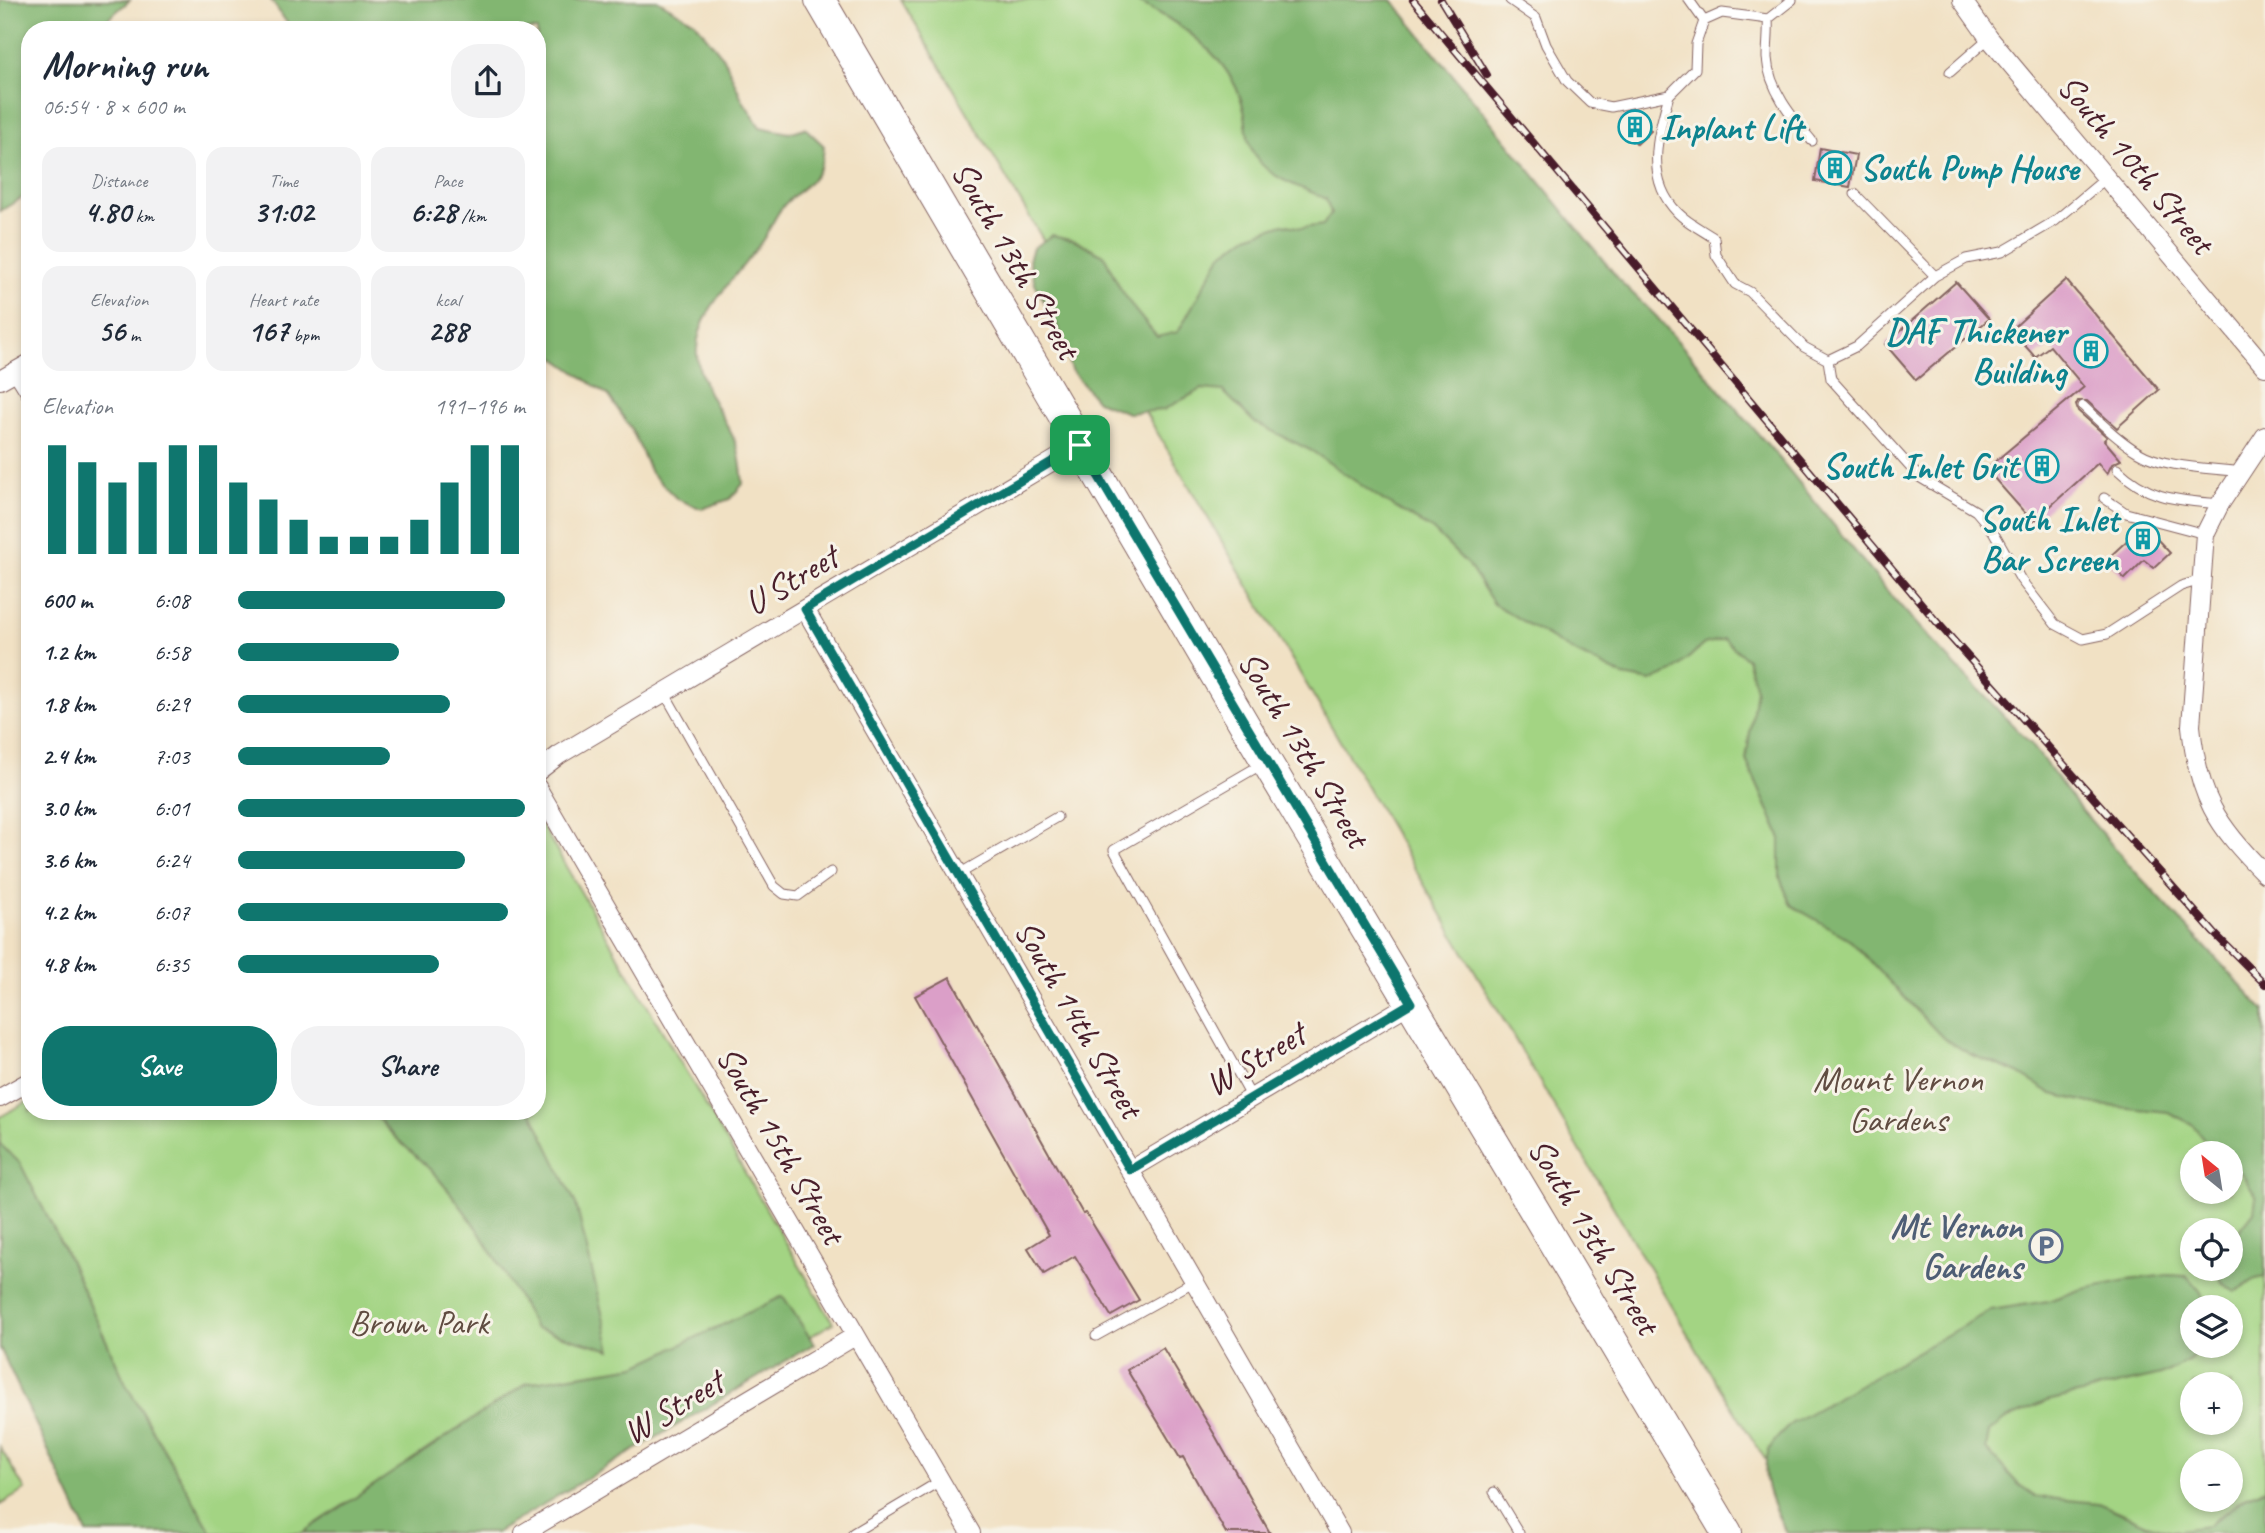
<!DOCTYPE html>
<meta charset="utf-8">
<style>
:root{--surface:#fff;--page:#f2f2f3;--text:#1f2937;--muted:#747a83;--accent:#0f766e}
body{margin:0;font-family:Caveat,sans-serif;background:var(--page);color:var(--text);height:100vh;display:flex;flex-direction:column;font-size:26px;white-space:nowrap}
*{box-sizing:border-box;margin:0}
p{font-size:23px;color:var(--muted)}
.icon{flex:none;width:38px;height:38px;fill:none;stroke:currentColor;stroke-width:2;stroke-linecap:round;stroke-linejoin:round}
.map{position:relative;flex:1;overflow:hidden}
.sheet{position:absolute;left:21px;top:21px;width:525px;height:1099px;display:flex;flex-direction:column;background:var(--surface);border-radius:28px;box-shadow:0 4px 10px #0003}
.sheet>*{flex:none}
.needle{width:46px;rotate:330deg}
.tools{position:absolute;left:2180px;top:1141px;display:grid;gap:14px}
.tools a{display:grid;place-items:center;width:63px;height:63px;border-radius:50%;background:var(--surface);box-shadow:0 4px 10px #0003;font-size:35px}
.pin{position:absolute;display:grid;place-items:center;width:60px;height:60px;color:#fff;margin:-30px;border-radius:14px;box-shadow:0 4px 10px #0006}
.round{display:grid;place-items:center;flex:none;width:74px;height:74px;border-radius:28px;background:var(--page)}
.summary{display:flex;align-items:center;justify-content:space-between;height:119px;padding:0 21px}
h1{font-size:38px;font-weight:700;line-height:52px}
.figures{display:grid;grid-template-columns:repeat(3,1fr);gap:10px;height:119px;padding:7px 21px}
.figures div{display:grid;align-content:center;border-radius:18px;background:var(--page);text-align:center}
.figures b{font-size:30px;font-weight:700}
.figures small{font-size:19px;font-weight:400}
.figures p{font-size:19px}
.chart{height:196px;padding:14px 21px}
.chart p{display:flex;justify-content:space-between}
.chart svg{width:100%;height:126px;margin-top:7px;stroke:var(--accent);stroke-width:6}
.primary-button{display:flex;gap:14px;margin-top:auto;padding:14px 21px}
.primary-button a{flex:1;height:80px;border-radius:28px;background:var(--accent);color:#fff;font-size:28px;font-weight:700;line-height:80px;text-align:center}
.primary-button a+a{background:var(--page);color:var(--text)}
ul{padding:0 21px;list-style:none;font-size:23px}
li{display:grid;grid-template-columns:112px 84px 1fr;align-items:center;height:52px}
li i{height:18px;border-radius:9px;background:var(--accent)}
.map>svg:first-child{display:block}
</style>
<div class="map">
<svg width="2265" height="1533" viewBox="0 0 2265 1533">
<rect width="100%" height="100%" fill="#f7f3e8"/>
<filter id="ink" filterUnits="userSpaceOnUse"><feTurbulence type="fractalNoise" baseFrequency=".0143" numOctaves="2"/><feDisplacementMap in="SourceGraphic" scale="14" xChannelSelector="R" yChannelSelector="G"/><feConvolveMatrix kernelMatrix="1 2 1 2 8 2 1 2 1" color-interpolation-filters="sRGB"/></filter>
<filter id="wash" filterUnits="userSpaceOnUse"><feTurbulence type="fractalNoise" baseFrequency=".00686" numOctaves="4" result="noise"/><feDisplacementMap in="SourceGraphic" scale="28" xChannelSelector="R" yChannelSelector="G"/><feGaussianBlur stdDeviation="1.57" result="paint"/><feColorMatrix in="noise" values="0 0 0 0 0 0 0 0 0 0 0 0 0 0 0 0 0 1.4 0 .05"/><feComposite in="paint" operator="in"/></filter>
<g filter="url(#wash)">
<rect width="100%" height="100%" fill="#f1e1c4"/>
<!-- green -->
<path fill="#a3d483" stroke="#767a57" stroke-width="2" fill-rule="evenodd" d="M901,0H1358L2265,1046V1533H1812L1713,1377L1320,707ZM2193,1153H2231V1192H2193ZM2193,1230H2231V1269H2193ZM2193,1307H2231V1346H2193ZM2193,1384H2231V1423H2193ZM2193,1461H2231V1500H2193Z
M537,817L833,1323L477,1533H129L0,1316V1117L30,1100V1111H537Z
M0,1447L25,1490L0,1505Z"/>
<!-- forest -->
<path fill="#82b671" stroke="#666a4e" stroke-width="2" d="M0,0H130L95,30H30V193L0,211Z
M271,0H657L695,22L724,58L742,99L760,127L789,133L805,128L824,146C822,181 806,182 784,205C775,215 770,230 762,241C740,274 694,312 697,355C699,383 719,409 731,433C740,449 741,466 743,484L730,499L702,509L677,499L651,473L633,432L609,396L537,345V30H292Z
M1134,0H1392L1621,282L1656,316L1780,459L1888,592L1940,650L2031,744L2079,807L2139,876L2265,1011V1277L2256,1279L2235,1292L2223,1284L2215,1269H2231V1241L2254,1212L2256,1197L2242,1174L2231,1166V1153H2215L2192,1124L2168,1112L2099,1105L2052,1094L2018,1073L1970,1054L1943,1038L1849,939L1791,905L1780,878V836L1746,760L1756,689L1747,659L1724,639L1704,644L1673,672L1651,681L1623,676L1571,650L1494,604L1469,566L1433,530L1384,501L1312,451L1254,422L1223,391L1202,389L1163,410L1128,413L1097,401L1071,370L1059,330L1035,284L1029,260L1033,248L1052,235L1075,240L1104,255L1119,286L1134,309L1157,337L1178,332L1221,255L1248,236L1283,224L1302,228L1323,225L1331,213L1326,199C1303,187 1274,181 1258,160C1245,142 1248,129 1244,110C1232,57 1180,22 1134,0Z
M373,1111H531L576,1204L611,1350L535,1328C506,1275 477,1222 437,1177C417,1154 390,1137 373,1111Z
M0,1144L20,1163L67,1255L127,1386L212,1533H87L0,1348Z
M2168,1275L2187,1276L2201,1292L2205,1307H2193V1346H2200L2190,1360L2161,1375L2047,1401L2004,1420L1989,1432L1986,1449L2018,1484L2037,1497L2098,1503L2147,1524L2172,1531L2207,1526L2247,1496L2265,1489V1533H1786C1774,1507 1757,1477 1770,1448C1774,1439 1785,1430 1792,1423L1991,1310L2048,1301L2079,1290L2127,1280Z
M783,1296L814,1344L495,1533H302L527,1383L636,1366Z"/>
<g id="blocks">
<!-- building -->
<path fill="#db9fc8" d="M1633,109L1651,131L1637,144L1619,122Z
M1820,148L1856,155L1850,187L1815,181Z
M2066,280L2159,390L2117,428L2087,401H2078L2076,405L2078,411L2107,437L2104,440L2121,460L2112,464L2107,474L2098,463L2033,522L1986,469L2084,387L2050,346L2035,357L2011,330Z
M1956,282L1989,319L1916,380L1885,344Z
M2144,525L2170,553L2154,568L2144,560L2125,579L2106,560Z
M950,977L1083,1214L1086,1213L1139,1300L1111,1316L1075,1256L1044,1274L1028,1248L1049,1235L915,996Z
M1163,1348L1216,1437L1270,1533H1226L1183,1457L1180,1458L1127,1370Z"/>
</g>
</g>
<g filter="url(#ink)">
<use href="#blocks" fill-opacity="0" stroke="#846361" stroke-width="2"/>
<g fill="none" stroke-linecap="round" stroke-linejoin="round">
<defs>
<path id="service" d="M1510,0L1536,18L1546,45L1567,81L1590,103L1611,107L1669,95L1695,69L1696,44L1704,21L1722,13L1768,19L1792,0
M1689,0L1704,21
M1768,19C1769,32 1767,45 1767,58C1769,90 1793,118 1812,141
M1950,72L1989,38
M1669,95C1658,135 1644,179 1678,213C1688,223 1702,230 1714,238L1716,255L1735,284L1750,292L1804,347L1828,360L1857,346L1935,276L1966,259L2002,252L2055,221L2106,178
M1855,194L1935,276
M1828,360L1831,379L1919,477L1976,511L1993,531L2021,580L2055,624L2083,639L2107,634L2181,586L2201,580
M2083,406C2100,422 2118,440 2138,452C2164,468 2211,468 2241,472
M2117,469C2149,500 2178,500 2220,504
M2104,498L2126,513L2205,534
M664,692L774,886L784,894L798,896L831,872
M959,874L1057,817
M1252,1098L1114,850L1264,763
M1096,1336L1195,1281
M1494,1492L1519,1533
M853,1533L940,1481"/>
<path id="minor" d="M1962,0L1989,38L2265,367
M17,371L30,392
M0,380L30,363
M2265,436L2220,504L2205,534L2191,726C2198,796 2216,825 2265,874
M805,609L1340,1533
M537,772L559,755L1080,445
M537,787L971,1533
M0,1098L30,1081
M1130,1170L1411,1003
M524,1533L855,1336"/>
<path id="primary" d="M820,0L1247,729L1727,1533"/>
</defs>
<!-- service casing -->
<use href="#service" stroke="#846361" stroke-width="11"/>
<!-- minor casing -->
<use href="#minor" stroke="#846361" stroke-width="20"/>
<!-- primary casing -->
<use href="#primary" stroke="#846361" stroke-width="32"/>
<!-- service -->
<use href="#service" stroke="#fff" stroke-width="9"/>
<!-- minor -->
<use href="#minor" stroke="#fff" stroke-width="18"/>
<!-- primary -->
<use href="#primary" stroke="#fff" stroke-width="30"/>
<defs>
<path id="rail" d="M1413,0L1936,621L2214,933L2265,984
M1441,0L1487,75"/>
</defs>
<!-- rail casing -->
<use href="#rail" stroke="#4a1f2b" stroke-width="8"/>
<!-- rail -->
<use href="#rail" stroke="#f7f3e8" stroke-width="5" stroke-dasharray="16" stroke-linecap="butt"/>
</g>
</g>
<g fill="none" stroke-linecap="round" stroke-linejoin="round" filter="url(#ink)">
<defs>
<path id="route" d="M1080,445L1411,1003L1130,1170L805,609Z"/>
</defs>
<!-- route casing -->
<use href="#route" stroke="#fff" stroke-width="14"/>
<!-- route -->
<use href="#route" stroke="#0f766e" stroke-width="9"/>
</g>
<!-- icons -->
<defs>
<symbol id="building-ring" viewBox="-11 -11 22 22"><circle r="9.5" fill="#f7f3e8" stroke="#0f9aa8" stroke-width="1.5"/><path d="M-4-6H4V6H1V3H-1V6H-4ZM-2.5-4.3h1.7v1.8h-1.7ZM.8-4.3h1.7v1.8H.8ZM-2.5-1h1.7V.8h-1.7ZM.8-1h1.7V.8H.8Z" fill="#0f9aa8"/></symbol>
<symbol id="parking-ring" viewBox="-11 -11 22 22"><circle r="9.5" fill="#f7f3e8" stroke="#5c6f8a" stroke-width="1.5"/><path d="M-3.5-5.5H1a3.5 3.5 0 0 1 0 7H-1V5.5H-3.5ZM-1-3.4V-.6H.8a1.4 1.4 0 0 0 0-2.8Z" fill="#5c6f8a"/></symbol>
</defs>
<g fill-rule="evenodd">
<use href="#building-ring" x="1616" y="108" width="38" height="38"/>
<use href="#building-ring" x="1816" y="149" width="38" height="38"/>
<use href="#building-ring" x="2072" y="332" width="38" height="38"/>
<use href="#building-ring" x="2023" y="447" width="38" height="38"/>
<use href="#building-ring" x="2124" y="520" width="38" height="38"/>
<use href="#parking-ring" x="2027" y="1227" width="38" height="38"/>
</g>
<g text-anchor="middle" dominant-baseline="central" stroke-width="6" stroke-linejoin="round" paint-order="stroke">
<!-- culture labels -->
<g font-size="35" font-weight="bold" fill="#0d838f" stroke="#f7f3e8" text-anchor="end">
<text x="1660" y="127" text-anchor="start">Inplant Lift</text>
<text x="1860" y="168" text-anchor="start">South Pump House</text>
<text x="2066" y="331">DAF Thickener<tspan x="2066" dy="40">Building</tspan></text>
<text x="2018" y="466">South Inlet Grit</text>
<text x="2118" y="519">South Inlet<tspan x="2118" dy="40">Bar Screen</tspan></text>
</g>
<!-- street labels -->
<g font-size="35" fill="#4a1f2b" stroke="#f7f3e8">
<text transform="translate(2136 164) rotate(50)">South 10th Street</text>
<text transform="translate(1016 260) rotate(60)">South 13th Street</text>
<text transform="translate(791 580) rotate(-31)">U Street</text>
<text transform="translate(1304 749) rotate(59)">South 13th Street</text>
<text transform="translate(1079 1019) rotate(60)">South 14th Street</text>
<text transform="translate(1255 1059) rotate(-31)">W Street</text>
<text transform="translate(781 1145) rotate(60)">South 15th Street</text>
<text transform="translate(1594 1236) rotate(59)">South 13th Street</text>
<text transform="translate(673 1407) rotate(-31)">W Street</text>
</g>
<!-- park labels -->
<g font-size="35" fill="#604c41" stroke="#f7f3e8">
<text x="1898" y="1079">Mount Vernon<tspan x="1898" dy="40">Gardens</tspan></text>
<text x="419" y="1322">Brown Park</text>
</g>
<!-- service labels -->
<g font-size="35" font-weight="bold" fill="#4e5e75" stroke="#f7f3e8" text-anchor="end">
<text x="2022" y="1226">Mt Vernon<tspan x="2022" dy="40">Gardens</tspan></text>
</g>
</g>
</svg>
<div class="tools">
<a><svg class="needle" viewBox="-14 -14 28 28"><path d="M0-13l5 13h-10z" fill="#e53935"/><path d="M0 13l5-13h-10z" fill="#747a83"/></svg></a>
<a><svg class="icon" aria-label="locate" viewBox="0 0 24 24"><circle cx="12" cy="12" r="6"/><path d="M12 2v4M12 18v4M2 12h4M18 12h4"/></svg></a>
<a><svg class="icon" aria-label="layers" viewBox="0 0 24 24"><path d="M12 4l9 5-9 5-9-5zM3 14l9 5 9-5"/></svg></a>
<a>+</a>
<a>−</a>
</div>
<div class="pin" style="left:1080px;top:445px;background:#1e9e55"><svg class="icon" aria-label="arrive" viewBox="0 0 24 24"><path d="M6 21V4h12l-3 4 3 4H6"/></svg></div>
<section class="sheet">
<div class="summary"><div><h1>Morning run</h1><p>06:54 · 8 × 600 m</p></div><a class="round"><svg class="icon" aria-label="share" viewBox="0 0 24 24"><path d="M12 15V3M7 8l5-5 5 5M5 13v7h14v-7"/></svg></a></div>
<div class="figures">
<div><p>Distance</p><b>4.80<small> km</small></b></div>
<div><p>Time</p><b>31:02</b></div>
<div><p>Pace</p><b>6:28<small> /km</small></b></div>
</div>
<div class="figures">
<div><p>Elevation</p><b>56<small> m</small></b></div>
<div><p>Heart rate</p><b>167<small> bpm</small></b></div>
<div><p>kcal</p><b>288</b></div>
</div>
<div class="chart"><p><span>Elevation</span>191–196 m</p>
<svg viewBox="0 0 160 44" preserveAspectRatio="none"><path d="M5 44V6M15 44V12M25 44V19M35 44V12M45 44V6M55 44V6M65 44V19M75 44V25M85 44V32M95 44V38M105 44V38M115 44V38M125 44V32M135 44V19M145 44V6M155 44V6"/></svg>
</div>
<ul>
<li><b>600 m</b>6:08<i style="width:93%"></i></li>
<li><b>1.2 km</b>6:58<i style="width:56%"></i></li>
<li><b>1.8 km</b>6:29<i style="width:74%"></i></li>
<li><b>2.4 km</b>7:03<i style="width:53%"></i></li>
<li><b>3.0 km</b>6:01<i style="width:100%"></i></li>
<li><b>3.6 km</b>6:24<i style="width:79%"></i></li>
<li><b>4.2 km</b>6:07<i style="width:94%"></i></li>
<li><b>4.8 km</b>6:35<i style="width:70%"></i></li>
</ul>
<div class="primary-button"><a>Save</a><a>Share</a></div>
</section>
</div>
